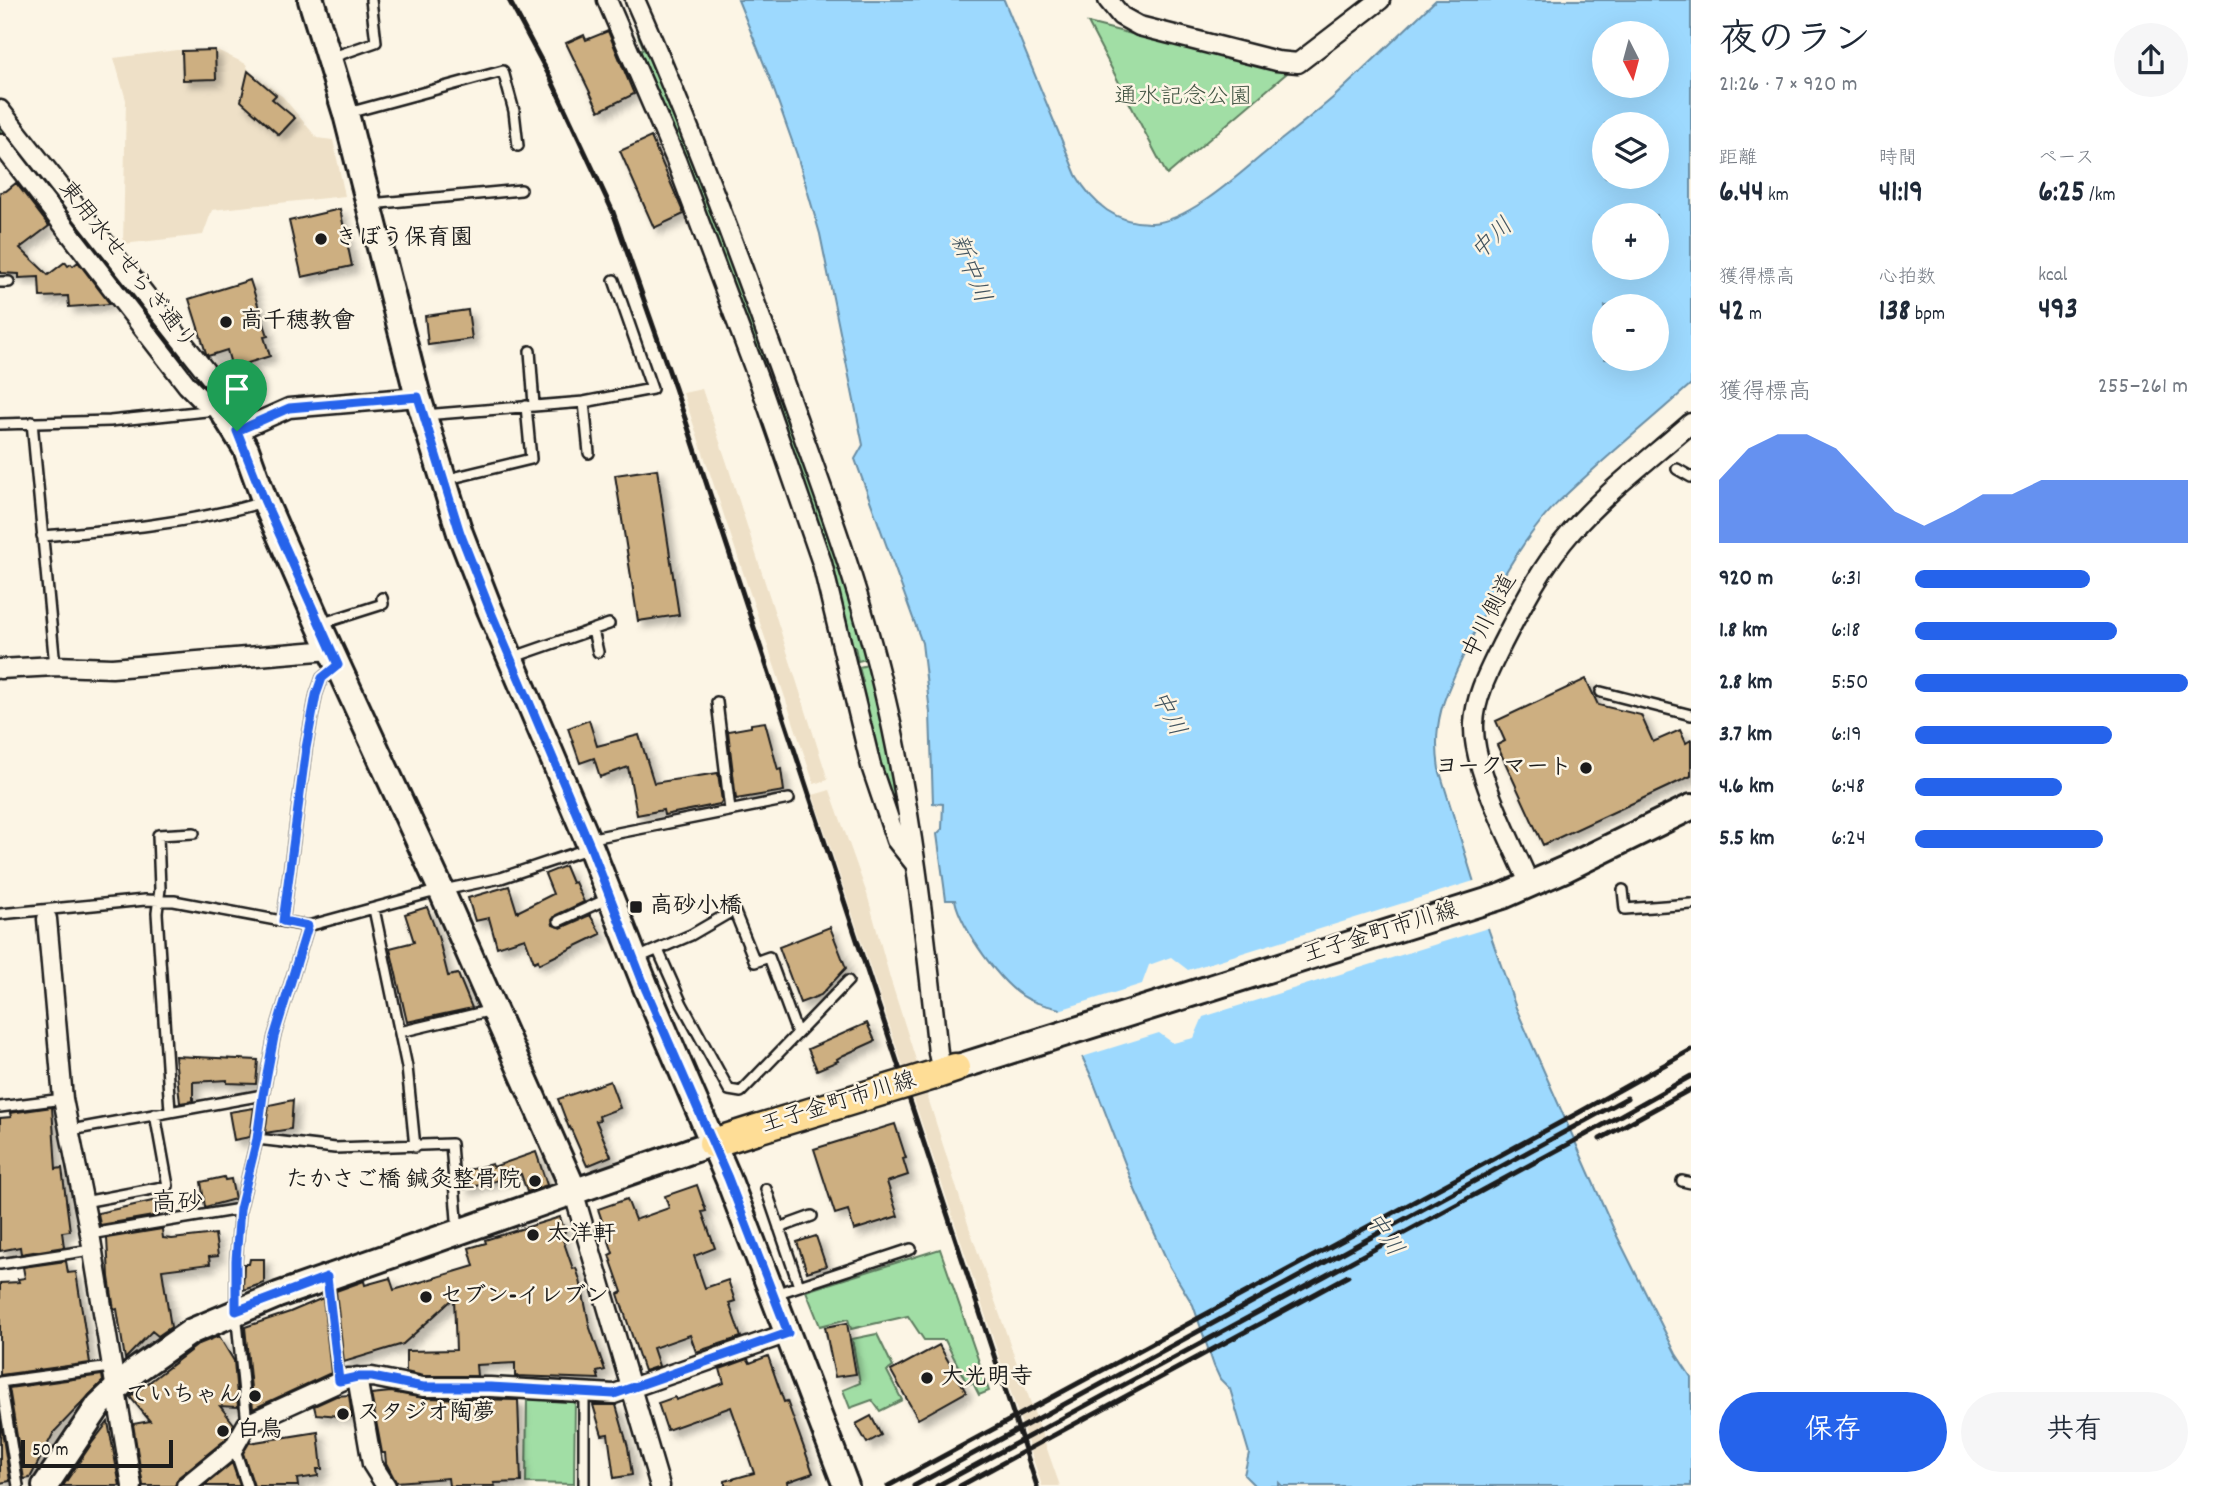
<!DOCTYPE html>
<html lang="ja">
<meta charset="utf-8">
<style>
:root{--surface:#fff;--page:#f6f6f7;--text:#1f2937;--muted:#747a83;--accent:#2563eb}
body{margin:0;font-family:Dekko,"Klee One",sans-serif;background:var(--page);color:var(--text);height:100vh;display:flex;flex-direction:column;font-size:26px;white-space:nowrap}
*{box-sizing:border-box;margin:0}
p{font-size:23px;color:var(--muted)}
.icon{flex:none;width:38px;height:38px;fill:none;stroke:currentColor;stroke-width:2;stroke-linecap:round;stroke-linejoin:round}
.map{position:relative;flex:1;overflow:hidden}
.details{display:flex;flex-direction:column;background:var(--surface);width:525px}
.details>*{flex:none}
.needle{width:46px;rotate:174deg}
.buttons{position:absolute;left:1592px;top:21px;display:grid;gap:14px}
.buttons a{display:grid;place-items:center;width:77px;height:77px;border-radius:50%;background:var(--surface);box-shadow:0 7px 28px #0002;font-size:35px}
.scale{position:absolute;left:21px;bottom:18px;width:152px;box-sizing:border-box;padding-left:7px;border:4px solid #1c1c1c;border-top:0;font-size:19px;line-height:24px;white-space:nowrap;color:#1c1c1c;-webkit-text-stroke:5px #fcf5e5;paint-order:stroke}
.pin{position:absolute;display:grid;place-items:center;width:60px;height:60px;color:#fff;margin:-72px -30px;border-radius:50% 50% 50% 0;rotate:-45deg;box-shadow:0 0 7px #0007}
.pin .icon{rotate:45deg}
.round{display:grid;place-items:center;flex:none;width:74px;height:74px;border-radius:37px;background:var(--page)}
.summary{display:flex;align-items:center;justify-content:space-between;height:119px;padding:0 28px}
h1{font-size:38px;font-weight:800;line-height:52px}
.figures{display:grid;grid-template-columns:repeat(3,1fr);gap:10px;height:119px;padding:7px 28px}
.figures div{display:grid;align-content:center}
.figures b{font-size:30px;font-weight:800}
.figures small{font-size:19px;font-weight:400}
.figures p{font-size:19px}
.chart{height:196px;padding:14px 28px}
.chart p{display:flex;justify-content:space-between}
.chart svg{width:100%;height:126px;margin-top:7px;fill:var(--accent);opacity:.7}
.primary-button{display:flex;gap:14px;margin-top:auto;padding:14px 28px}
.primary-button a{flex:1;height:80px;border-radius:42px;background:var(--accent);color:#fff;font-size:28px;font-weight:800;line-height:80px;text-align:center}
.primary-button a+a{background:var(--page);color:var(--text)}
ul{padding:0 28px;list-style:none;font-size:23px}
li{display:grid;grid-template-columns:112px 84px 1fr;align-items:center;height:52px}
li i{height:18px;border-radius:9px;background:var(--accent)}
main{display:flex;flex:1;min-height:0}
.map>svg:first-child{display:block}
</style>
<main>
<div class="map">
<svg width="1691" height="1486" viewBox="0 0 1691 1486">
<defs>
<filter id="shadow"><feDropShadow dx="6" dy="6" stdDeviation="3.5" flood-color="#0004"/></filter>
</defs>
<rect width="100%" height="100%" fill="#fcf5e5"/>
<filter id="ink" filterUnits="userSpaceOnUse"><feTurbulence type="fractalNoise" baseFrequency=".0143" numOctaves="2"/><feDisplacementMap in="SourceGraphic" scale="14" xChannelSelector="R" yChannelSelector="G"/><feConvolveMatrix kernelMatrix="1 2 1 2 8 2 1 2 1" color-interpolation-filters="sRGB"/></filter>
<g filter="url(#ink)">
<!-- built -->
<path fill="#eee0c7" d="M177,50H217L246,64L249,71L283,97L317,138L333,140L345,196L212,210L203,235L123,244L126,100L114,58Z
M702,389L727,463L828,780L814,784L683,393Z
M830,790L867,894L890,978L969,1227L1060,1486H1042L813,795Z"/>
<!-- green -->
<path fill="#a1dea5" stroke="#5e7d60" stroke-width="2" d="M1088,23L1287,73L1167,175Z
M641,33L705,192L771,372L760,355H757L675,136L640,51L644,49L638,35Z
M0,112L183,345L167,357L0,140Z
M780,398C812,484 843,570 866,659L858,661L855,647L850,648L774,400Z
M868,665L890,765L902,838L883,784L858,683L863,682L859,667Z
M940,1249L989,1391L979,1395L973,1383L967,1384L945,1340H924L908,1316L851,1329L848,1319L820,1326L806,1291Z
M877,1334L893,1367L887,1371L902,1400L880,1411L872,1400L850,1408L843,1390L860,1383L852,1339Z
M527,1396L575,1399L574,1484L526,1483Z"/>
<!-- water -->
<path fill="#9dd9fe" stroke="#698da4" stroke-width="2" fill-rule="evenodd" d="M738,0H1004L1076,175C1093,204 1116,224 1152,223C1186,222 1235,178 1260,157C1285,136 1311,117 1335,96C1369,65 1402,32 1436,0H1691V384C1659,413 1626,440 1594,469C1573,488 1551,507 1534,530C1506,566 1487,606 1468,646C1447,691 1431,718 1439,769L1489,931L1516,1008L1615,1232L1676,1354L1691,1377V1486H1282L1279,1483V1486H1255L1244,1475L1249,1453L1230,1389L1220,1379L1214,1366L1193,1305L1170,1267L1136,1192L1092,1078L1060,1009C1049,1006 1037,1004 1028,999C1002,987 960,927 955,900H946L937,834L942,829L943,804L933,803L930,713L922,643L855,459L863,445L820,234L797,155L769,76ZM1605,33H1657V86H1605ZM1605,124H1657V177H1605ZM1605,215H1657V268H1605ZM1605,306H1657V359H1605Z"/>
<!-- pier -->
<path fill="#fcf5e5" d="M1477,880L1491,927L1203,1017L1194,1038L1173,1043L1159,1033L1079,1058L1056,1011L1142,984L1149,965L1171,957L1188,970Z"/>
<!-- building -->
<path fill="#cdaf81" stroke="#1c1c1c" stroke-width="2" filter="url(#shadow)" d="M608,31L634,94L599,111L566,43L584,35L586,40Z
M215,50L216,79L183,80L182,51Z
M248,71L276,95L272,99L295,118L279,135L241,101Z
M651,137L684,214L654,228L620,151Z
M16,183L49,226L20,248L48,275L65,262L68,266L71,264L73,266L78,262L110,304L69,307L68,296L40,297L39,277L19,278V274L0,273V192L6,191Z
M340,209L352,266L302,277L289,221Z
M250,280L268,336L264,337L270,356L232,368L227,350L208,356L206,353L189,299Z
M468,310L472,339L428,345L425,316Z
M657,469L679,615L638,621L615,475Z
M1586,679L1598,705L1641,715L1653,742L1680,730L1686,743L1691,740V776L1543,845L1497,745L1505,741L1496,721Z
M589,720L597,746L639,735L654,783L718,773L722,801L720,804L664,815L663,810L637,815L628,767L600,777L594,758L580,763L568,728Z
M765,722L778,770L781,769L784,791L736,799L728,731L751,727V724Z
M565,866L572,883L575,882L584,902L556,915L552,920L553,925L561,928L590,915L601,934L539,964L538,960L534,962L525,938L497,947L489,918L475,921L468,898L509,886L517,912L553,894L545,874Z
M427,907L438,936L448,976L458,974L472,1008L407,1022L390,948L414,942L405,914Z
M830,927L846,968L821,995L800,1003L779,947Z
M867,1023L875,1041L844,1055L837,1059L838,1061L817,1070L808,1049Z
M175,1056L258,1060L256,1084L227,1083V1080L193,1082V1101L180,1103Z
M610,1081L620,1108L599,1116L600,1120L596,1121L611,1156L587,1166L570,1127L569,1128L558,1099Z
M293,1100L291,1129L265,1133L269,1105Z
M52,1107L56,1169L62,1168L70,1231L62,1232L64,1247L21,1254L20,1247L0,1251V1118L11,1117L10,1113Z
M254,1108L250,1137L234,1140L229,1112Z
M895,1124L906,1158L903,1159L908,1175L887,1182L898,1216L854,1230L848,1210L835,1214L814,1149Z
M536,1152L547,1185L527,1192L521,1174L465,1189L460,1172L492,1164L493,1167Z
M224,1177L225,1180L231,1179L235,1199L205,1207L201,1182Z
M697,1185L706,1211L702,1212L715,1248L694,1256L705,1288L728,1280L735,1301L729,1303L741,1337L696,1352L690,1335L653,1348L659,1366L644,1371L618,1294L622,1292L609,1255L613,1253L598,1209L627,1199L635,1220L669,1208L665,1196Z
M157,1200L159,1215L100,1225L98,1213Z
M560,1217L565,1232L561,1234L573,1269L576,1268L580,1280L590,1328L605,1370L597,1372L599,1379L515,1376V1363L476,1365L477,1376H424L406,1372V1351L456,1350L454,1298L403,1344L344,1362L336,1291L364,1281L365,1285L390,1278L394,1290L474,1266L469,1248L486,1243L485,1240Z
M162,1229L163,1238L172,1239L215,1234L218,1256L209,1257L210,1264L162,1270L171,1327L158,1336L152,1331L125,1359L117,1309L114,1310L109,1277L107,1238Z
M816,1236L826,1266L807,1272L797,1242Z
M250,1259H264V1283L243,1290L244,1264H249Z
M66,1261L68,1273L76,1272L90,1363L0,1375V1283L19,1282L18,1279L25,1278L23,1267Z
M323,1298L331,1373L253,1409L245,1327L290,1312Z
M847,1323L856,1374L835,1377L825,1327Z
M219,1336L234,1361L238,1407L220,1406L234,1424L225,1440L179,1477L175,1486H143L133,1424L150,1421L130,1397L199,1344Z
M939,1345L966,1392L918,1419L891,1371Z
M768,1356L784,1402L787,1401L813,1473L787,1482L788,1486H725V1481L754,1473L731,1407L667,1430L658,1403L675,1397L676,1400L724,1383L720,1369L748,1359L750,1363Z
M102,1375L103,1381L54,1432L30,1478L24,1479L9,1388Z
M391,1392L423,1398L518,1400L521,1482L494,1483L495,1486H449L448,1478L396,1482L386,1463L385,1453H382L371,1394Z
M349,1395L352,1417L316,1414L314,1406L336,1396Z
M593,1405H616L628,1447L632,1475L614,1478L608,1434L602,1435Z
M871,1416L881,1435L867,1443L856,1424Z
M0,1419L10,1481L0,1483Z
M108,1422L120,1486H63L92,1443Z
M318,1432L322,1469H317L318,1476L297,1479L298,1486H254L243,1453L249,1443Z
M232,1463L240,1486H204Z"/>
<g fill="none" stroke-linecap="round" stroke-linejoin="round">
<defs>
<path id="lane" d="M330,58L376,42L371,0
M348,113L503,71L514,111L518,146
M370,204L521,190
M0,282H9
M530,351L534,405
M584,402L589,453
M424,415L584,402L652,389L614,280
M32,422L55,666
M0,424L110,421L216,410
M1677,469L1691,477
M444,480L531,459L526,406
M42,536C116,530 192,523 263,502
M320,624L383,604L382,598
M593,630L598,652
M511,658L609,624
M1601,692L1691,715
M717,702L730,810
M588,839L789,799
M1623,890L1625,909L1691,904
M374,909L407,1067L415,1147
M0,914L145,900L174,901L308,926L429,893L501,878L590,848
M283,921L306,748L316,695L322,678L336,666
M559,921L609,898
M658,950L682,1004L729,1090L741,1092L848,981
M635,959L691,935L734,910L755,962L769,957L797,1033
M400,1032L484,1012L492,1008
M0,1107L63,1099
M170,1111L157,913L160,889L158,835L194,833
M71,1130L263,1095
M257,1139L335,1148L451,1144L458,1232
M1682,1181L1691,1183
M766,1189L799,1286
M84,1202L168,1186L155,1114
M779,1228L812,1216
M90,1234L240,1209
M0,1264L91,1250
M328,1279L339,1381
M775,1294L911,1249
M0,1382L111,1367
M1,1382L18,1486
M247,1424L236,1311V1260L240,1209L257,1139L263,1095L274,1037L308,926
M234,1447L247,1486
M584,1486V1393"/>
<path id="street" d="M607,0L676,160L759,381L822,563L871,766L896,840L915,864
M635,0C689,122 735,246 780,371C818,478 858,581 884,692C912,810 925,932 938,1053L942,1072
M1108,0L1121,16L1139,26L1277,61L1298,63L1380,0
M0,110L211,378L218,390L221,409
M0,143L187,385L200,398L221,409
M237,431L289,408L418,397
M0,669L55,666L112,668L331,650
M1530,885C1512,843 1472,768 1474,724C1475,696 1490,669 1502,644C1522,605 1543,564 1572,531C1607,491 1651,458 1691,423
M47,919L63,1099L90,1234L132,1486
M574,1194L660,1486
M357,1377L372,1464L386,1486
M186,1486L234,1447L247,1424L348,1378L372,1377L423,1387H490L614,1394L788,1333"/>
<path id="secondary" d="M311,0L346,114L418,397L460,533L490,610L591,848L647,990L728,1178L846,1486
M221,409L246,449L265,502L319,625L438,883L569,1179L574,1194
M955,1068L1503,896L1565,869L1691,807
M45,1486L99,1405L135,1371L192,1331L278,1295L713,1143"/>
<path id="primary" d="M934,1075L955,1068
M713,1143L757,1129"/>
</defs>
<!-- lane casing -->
<use href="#lane" stroke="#1c1c1c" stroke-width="14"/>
<!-- street casing -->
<use href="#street" stroke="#1c1c1c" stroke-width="23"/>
<!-- secondary casing -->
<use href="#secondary" stroke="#1c1c1c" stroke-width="30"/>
<!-- primary casing -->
<use href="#primary" stroke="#1c1c1c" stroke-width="33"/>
<!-- lane -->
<use href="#lane" stroke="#fcf5e5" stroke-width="9"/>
<!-- street -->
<use href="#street" stroke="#fcf5e5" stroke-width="18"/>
<!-- secondary -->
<use href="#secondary" stroke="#fcf5e5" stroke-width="24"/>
<!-- primary -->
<use href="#primary" stroke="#fedd96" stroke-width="28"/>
<!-- rail -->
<path stroke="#1c1c1c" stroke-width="5" d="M509,0L550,77L613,212L675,388L1037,1486
M1600,1139L1691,1089
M888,1486L1578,1113L1691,1050
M914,1486L1627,1098
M937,1486L1587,1134L1691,1076
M960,1486L1348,1276"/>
<defs>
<path id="primary-bridge" d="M757,1129L934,1075"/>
</defs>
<!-- primary-bridge casing -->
<use href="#primary-bridge" stroke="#1c1c1c" stroke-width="33" stroke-linecap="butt"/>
<!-- primary-bridge -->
<use href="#primary-bridge" stroke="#fedd96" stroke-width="28"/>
</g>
</g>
<g fill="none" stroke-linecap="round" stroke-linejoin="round" filter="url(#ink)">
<defs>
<path id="route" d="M418,397L460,533L490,610L591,848L646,990L728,1178L788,1333L614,1394L490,1387H423L372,1377H357L339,1381L327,1277L236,1311V1260L240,1209L257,1139L263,1095L274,1037L308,926L283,921L306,748L316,695L322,678L338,665L265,502L237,431L289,408Z"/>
</defs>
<!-- route casing -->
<use href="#route" stroke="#fff" stroke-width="14"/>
<!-- route -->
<use href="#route" stroke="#2563eb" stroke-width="9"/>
</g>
<!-- markers -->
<g fill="#1c1c1c" stroke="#fcf5e5" stroke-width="2.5">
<circle cx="321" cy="239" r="7"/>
<circle cx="226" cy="322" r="7"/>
<circle cx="1586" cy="768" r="7"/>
<rect x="629" y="900" width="14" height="14" rx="3.5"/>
<circle cx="535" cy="1181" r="7"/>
<circle cx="533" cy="1235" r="7"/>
<circle cx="426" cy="1297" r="7"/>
<circle cx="927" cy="1378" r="7"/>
<circle cx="255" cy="1396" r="7"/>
<circle cx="343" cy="1414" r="7"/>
<circle cx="223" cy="1431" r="7"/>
</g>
<g text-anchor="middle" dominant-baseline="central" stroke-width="5" stroke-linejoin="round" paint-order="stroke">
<!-- park labels -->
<g font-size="23" fill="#445645" stroke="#fcf5e5">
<text x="1183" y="98">通水記念公園</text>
</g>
<!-- poi labels -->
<g font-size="23" font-weight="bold" fill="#1c1c1c" stroke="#fcf5e5" text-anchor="start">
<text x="335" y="239">きぼう保育園</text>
<text x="240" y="322">高千穂教會</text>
<text x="1572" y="768" text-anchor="end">ヨークマート</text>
<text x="650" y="907">高砂小橋</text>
<text x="521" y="1181" text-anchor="end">たかさご橋 鍼灸整骨院</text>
<text x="547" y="1235">太洋軒</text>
<text x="440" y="1297">セブン-イレブン</text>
<text x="941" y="1378">大光明寺</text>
<text x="241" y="1396" text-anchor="end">ていちゃん</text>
<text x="357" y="1414">スタジオ陶夢</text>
<text x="237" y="1431">白鳥</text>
</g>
<!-- street labels -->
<g font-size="23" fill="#1c1c1c" stroke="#fcf5e5">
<text transform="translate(126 266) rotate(52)">東用水せせらぎ通り</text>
<text transform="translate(1491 617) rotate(-63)">中川側道</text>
<text transform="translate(1381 934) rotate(-17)">王子金町市川線</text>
<text transform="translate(839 1104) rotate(-17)">王子金町市川線</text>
</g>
<!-- water labels -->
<g font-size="24" font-style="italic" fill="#435560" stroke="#fcf5e5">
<text transform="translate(1493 240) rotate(-44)">中川</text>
<text transform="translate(969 269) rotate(68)">新中川</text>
<text transform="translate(1167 714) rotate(63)">中川</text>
<text transform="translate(1383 1235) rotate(56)">中川</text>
</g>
<!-- quarter labels -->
<g font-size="26" fill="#1c1c1c" stroke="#fcf5e5">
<text x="177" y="1204">高砂</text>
</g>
</g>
</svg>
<div class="buttons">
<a><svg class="needle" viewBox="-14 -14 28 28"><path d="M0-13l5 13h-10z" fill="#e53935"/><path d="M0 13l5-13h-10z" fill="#747a83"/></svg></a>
<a><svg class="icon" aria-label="layers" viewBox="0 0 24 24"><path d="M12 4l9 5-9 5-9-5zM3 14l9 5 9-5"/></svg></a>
<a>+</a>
<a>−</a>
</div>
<div class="scale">50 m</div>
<div class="pin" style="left:237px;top:431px;background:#1e9e55"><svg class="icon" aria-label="arrive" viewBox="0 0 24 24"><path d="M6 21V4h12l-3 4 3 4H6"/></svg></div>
</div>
<section class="details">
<div class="summary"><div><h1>夜のラン</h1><p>21:26 · 7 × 920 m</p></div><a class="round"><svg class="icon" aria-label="share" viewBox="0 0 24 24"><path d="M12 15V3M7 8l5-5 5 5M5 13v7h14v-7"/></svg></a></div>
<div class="figures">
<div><p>距離</p><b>6.44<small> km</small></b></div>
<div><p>時間</p><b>41:19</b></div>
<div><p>ペース</p><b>6:25<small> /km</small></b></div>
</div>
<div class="figures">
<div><p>獲得標高</p><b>42<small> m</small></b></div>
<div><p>心拍数</p><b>138<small> bpm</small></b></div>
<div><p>kcal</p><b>493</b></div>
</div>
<div class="chart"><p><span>獲得標高</span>255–261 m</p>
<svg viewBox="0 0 160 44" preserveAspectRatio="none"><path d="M0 44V22L10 11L20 6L30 6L40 11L50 22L60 33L70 38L80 33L90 27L100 27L110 22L120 22L130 22L140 22L150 22L160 22V44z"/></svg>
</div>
<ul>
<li><b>920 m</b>6:31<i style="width:64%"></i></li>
<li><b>1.8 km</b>6:18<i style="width:74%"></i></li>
<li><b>2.8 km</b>5:50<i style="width:100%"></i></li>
<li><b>3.7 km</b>6:19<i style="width:72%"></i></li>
<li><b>4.6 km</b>6:48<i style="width:54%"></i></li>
<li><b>5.5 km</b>6:24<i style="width:69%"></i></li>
</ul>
<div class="primary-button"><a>保存</a><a>共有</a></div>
</section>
</main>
